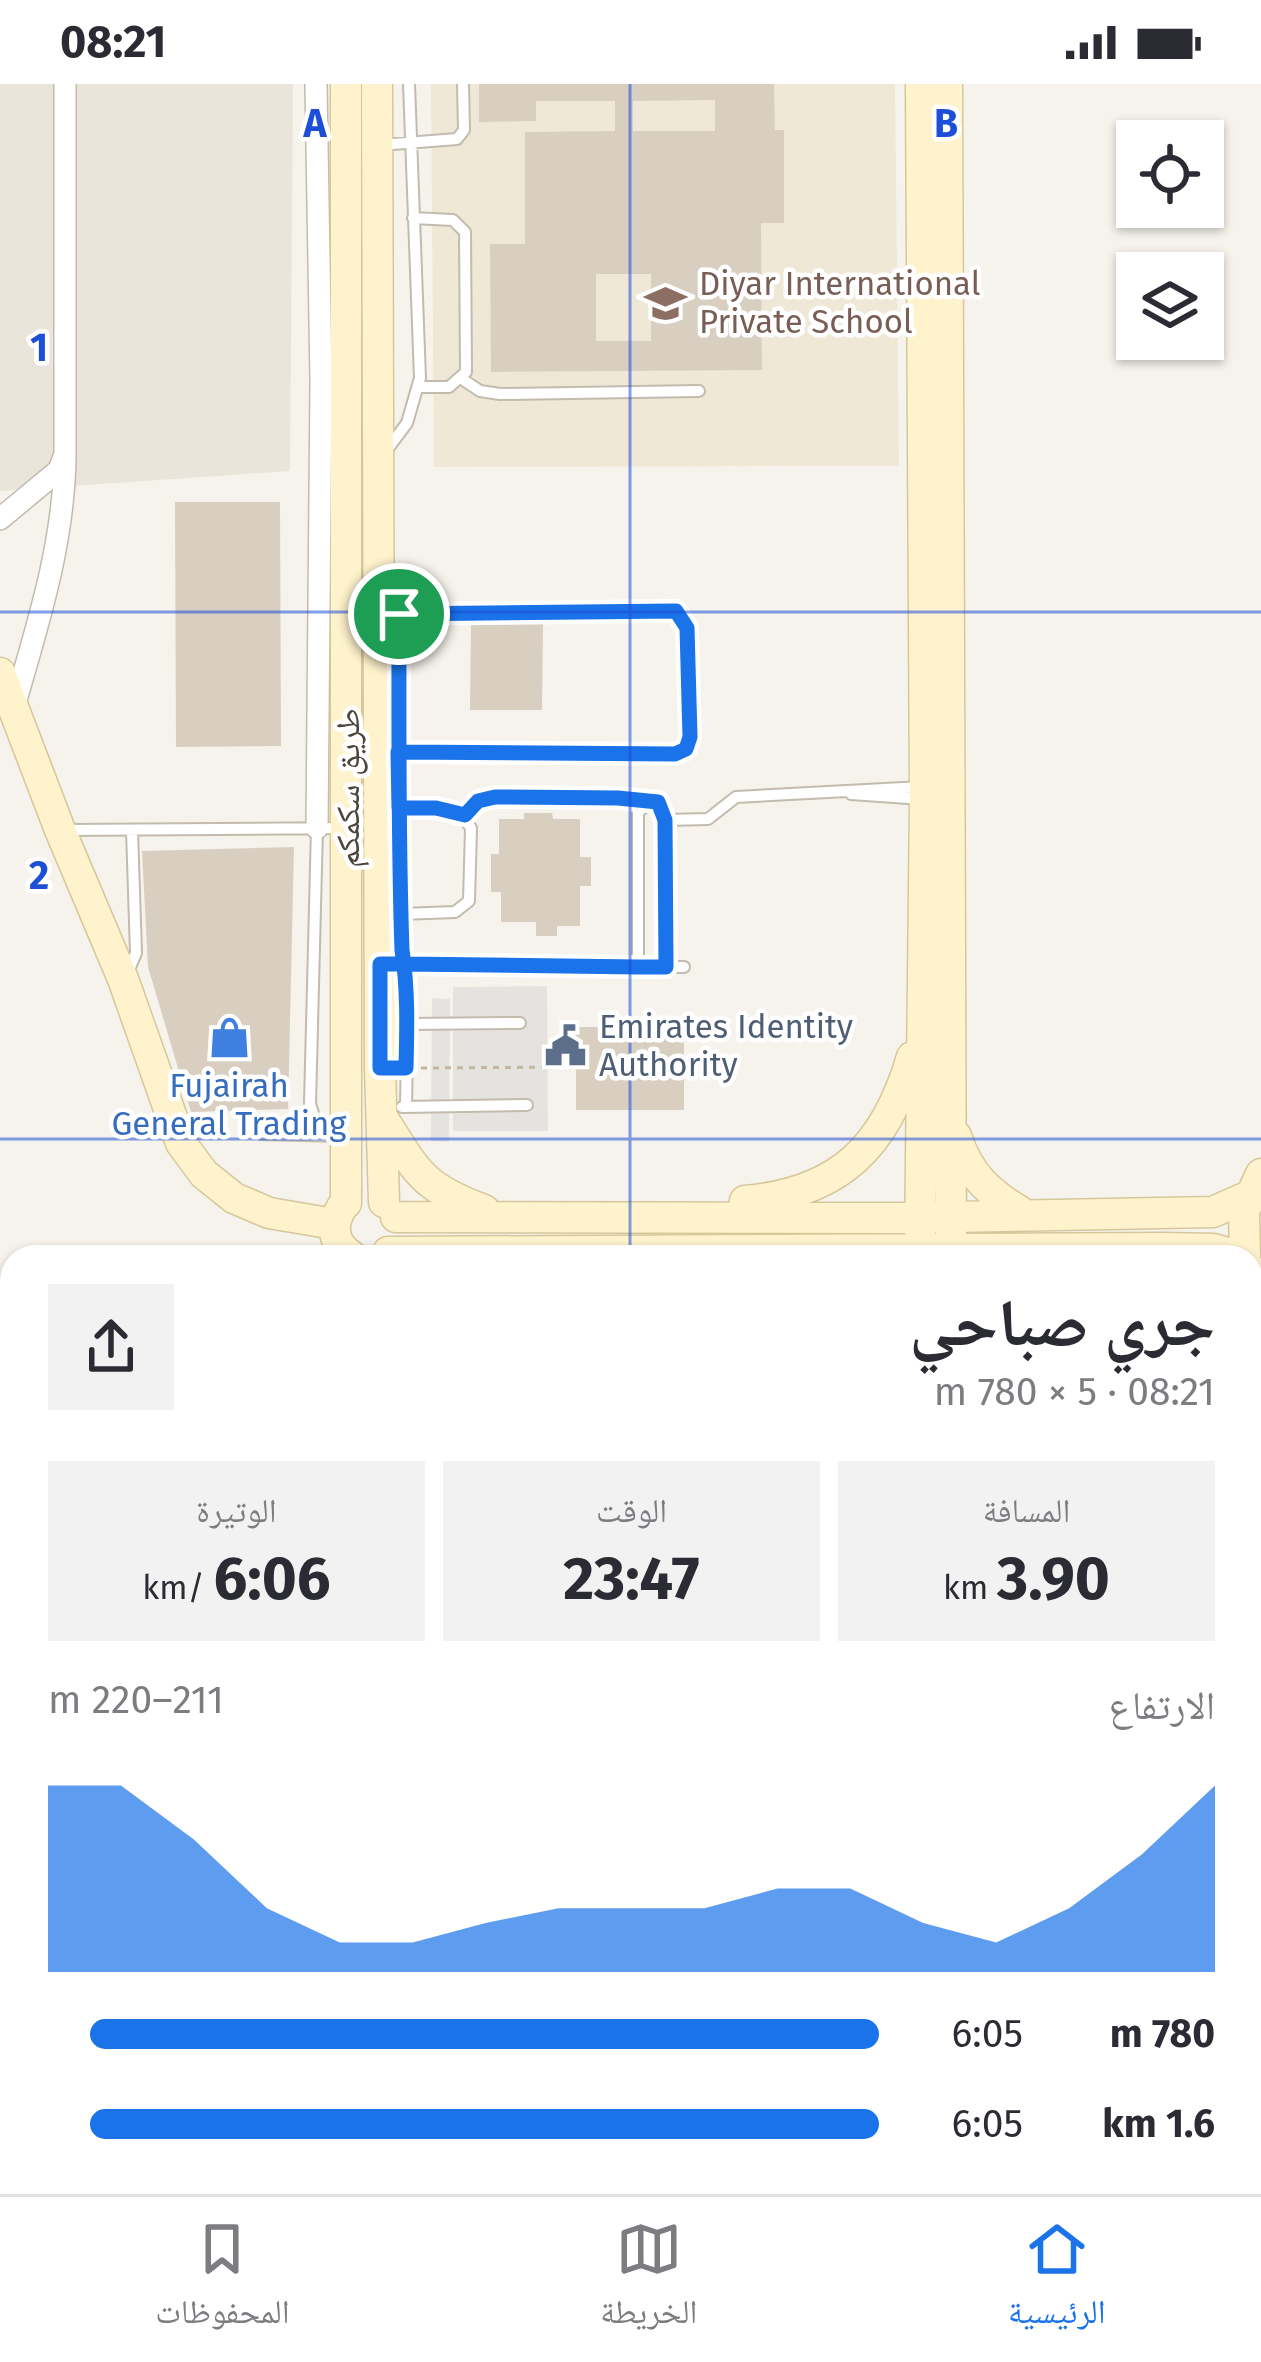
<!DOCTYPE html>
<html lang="ar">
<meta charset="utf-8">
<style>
:root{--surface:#fff;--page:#f2f2f3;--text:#2b2b33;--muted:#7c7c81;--line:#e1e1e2;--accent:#1a73e8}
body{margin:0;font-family:"Fira Sans","Noto Naskh Arabic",sans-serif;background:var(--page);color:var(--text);direction:rtl;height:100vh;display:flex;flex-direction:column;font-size:45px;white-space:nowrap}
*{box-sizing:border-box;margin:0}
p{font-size:39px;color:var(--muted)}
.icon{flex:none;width:66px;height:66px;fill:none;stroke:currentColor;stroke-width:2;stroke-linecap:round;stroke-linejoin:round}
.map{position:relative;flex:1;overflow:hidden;direction:ltr}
.sheet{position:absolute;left:0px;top:1161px;width:1263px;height:951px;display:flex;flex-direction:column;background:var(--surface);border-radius:36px 36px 0 0;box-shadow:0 3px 9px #0004;direction:rtl}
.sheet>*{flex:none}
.controls{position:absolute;left:1116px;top:36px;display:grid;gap:24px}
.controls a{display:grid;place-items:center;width:108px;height:108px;border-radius:0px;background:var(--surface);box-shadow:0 3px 9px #0004;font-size:60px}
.pin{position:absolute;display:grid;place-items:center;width:102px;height:102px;color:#fff;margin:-51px;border:6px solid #fff;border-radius:50%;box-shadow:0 3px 12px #0007}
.round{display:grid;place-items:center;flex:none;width:126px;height:126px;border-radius:0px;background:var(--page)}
.overview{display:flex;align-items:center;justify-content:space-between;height:204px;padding:0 48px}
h1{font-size:66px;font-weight:700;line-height:90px}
.metrics{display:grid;grid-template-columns:repeat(3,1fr);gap:18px;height:204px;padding:12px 48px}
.metrics div{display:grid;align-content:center;border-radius:0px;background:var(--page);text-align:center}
.metrics b{font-size:60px;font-weight:700}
.metrics small{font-size:33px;font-weight:400}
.metrics p{font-size:33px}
.chart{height:336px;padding:24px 48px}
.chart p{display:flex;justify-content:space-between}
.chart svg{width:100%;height:216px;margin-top:12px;fill:var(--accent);opacity:.7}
ul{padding:0 48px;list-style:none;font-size:39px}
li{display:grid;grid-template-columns:192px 144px 1fr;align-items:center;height:90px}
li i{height:30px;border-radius:15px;background:var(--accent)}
.status{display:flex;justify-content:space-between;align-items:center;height:84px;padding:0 60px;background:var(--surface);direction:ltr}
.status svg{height:33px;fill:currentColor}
.tab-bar{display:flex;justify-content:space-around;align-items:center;height:168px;border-top:3px solid var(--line);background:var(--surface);font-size:33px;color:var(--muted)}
.tab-bar a{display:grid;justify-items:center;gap:6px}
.tab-bar .current{color:var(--accent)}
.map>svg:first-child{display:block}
</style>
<div class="status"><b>08:21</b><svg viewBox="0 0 49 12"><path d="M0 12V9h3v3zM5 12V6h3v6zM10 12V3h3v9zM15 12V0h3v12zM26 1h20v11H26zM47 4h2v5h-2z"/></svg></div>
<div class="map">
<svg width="1261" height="2110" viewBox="0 0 1261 2110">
<rect width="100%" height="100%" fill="#f6f3ec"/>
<!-- residential -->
<path fill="#eae5da" d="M0,0H293L290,387L0,407Z"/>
<!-- education -->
<path fill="#efe8d6" d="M431,0H895L899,382L434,383Z"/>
<!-- parking -->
<path fill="#e5e3e0" d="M547,902L548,1047H453V903Z
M432,914L450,915L449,1058L431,1057Z"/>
<!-- building -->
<path fill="#d8cfc1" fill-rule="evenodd" d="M479,0H774L775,46H784V139H761L762,286L491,288L490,160H525V48L615,47V17H536V37L479,38ZM715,16V47H633V17ZM596,190H651V257H596Z
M175,418H280L281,662L176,663Z
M471,540H543L542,626H470Z
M524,729H552L553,735H580V773H591V802H580V842H557V852H536V838H501V808H491V770H499V735H524Z
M294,763L288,1025L191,1028L148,883L142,767Z
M576,943H684V1026H576Z"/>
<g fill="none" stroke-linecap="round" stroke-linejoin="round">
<defs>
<path id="lane" d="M380,61L457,55L464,46L463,0
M413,134L453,136L465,148L466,288L449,303H418
M462,295L480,307L500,310L699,307
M386,367L407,339L420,294L409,0
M380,530L669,527L681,531L687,544L690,653L681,669L398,668
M399,530L402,859L408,907L406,1023
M851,710L922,715
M399,725L459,727L471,744L469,817L455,828L401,830
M465,731L486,714H618L646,718
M665,736L708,735L736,713L922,703
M317,744L310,1020L320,1051
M64,746L346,744
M401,880L684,883
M638,883V728L652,717L665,727L666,883
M127,890L136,869L132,746
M407,940L520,939
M402,1023L527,1021
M261,1050L343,1052
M320,2100V2110"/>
<path id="street" d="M316,0L321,297L317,744
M0,435L59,386L65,370V0
M14,623C38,539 64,460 65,372"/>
<path id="secondary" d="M346,0V1119
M377,0L380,984L384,1118
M947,0L951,1166
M0,589L60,746L123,895L181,1059L204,1090L234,1114L269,1129L334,1140
M382,1033C417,1088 421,1103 484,1126
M956,1052C969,1092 989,1109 1024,1130
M745,1117C840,1109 886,1062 912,973
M342,1123C330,1142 333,1161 353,1173
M396,1133L895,1134L1213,1128L1249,1112
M920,1167L925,715L921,0
M388,1168L1166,1164L1213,1165L1242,1173
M1245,1173L1244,1127L1261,1090
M1251,1186L1261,1206
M1251,1464L1261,1454
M1251,1495L1261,1485
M358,2100L359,2110
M393,2100L397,2110"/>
<path id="primary" d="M1073,2100L1074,2110
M716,2110L736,2100
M1230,2110L1240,2100"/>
</defs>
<!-- lane casing -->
<use href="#lane" stroke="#c2bbae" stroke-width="14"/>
<!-- street casing -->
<use href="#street" stroke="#c2bbae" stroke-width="24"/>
<!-- secondary casing -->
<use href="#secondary" stroke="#d6c79b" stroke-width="33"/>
<!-- primary casing -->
<use href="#primary" stroke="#e6c16a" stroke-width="36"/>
<!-- path -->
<path stroke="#c4b79f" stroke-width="3" stroke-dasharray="6 6" stroke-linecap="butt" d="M421,984L576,983"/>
<!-- lane -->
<use href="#lane" stroke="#fff" stroke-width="10"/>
<!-- street -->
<use href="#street" stroke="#fff" stroke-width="21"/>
<!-- secondary -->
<use href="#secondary" stroke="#fff3cd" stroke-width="30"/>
<!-- primary -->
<use href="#primary" stroke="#ffe39c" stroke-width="33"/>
</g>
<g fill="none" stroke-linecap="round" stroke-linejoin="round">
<defs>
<path id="route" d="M399,530C399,642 398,754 402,866C408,905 407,944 406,984H380V880H404L638,883H666L665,736L658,718L618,714L495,713L478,717L465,731L436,724H399L398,668L675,670L686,665L690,653L687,544L676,527L399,530"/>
</defs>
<!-- route casing -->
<use href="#route" stroke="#fff" stroke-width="24"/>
<!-- route -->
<use href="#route" stroke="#1a73e8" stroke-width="15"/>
</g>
<!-- grid -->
<path fill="none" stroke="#1d4ed8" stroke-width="3" stroke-opacity="0.55" d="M630,0V1173M0,528H1261M0,1055H1261M0,1582H12M1251,1582H1261M630,2100V2110"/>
<!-- icons -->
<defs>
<symbol id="school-bare" viewBox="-9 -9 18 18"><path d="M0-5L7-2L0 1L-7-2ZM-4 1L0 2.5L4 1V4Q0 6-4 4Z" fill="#8d6e63" stroke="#fff" stroke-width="2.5" paint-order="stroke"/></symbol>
<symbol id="shop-bare" viewBox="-9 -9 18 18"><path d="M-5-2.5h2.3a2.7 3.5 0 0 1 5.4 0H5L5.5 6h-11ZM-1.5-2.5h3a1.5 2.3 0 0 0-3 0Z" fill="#3f7fe0" stroke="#fff" stroke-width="2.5" paint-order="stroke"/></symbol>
<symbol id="civic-bare" viewBox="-9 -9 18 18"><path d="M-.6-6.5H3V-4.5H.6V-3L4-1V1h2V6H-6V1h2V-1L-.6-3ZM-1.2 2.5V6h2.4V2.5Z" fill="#5c6f8a" stroke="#fff" stroke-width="2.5" paint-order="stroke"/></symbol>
</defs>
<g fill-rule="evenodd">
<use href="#school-bare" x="636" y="190" width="59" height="59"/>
<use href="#shop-bare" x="200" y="924" width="59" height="59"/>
<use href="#civic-bare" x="536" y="932" width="59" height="59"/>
</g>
<g text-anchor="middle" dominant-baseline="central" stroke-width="9" stroke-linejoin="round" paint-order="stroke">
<!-- education labels -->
<g font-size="33" fill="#785e54" stroke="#fff" text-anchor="start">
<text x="699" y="200">Diyar International<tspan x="699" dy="38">Private School</tspan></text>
</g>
<!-- street labels -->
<g font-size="33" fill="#4b4439" stroke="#fff">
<text transform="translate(348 704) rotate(-90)">طريق سكمكم</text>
</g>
<!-- service labels -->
<g font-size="33" fill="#4e5e75" stroke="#fff" text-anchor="start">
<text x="599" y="943">Emirates Identity<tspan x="599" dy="38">Authority</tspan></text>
</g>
<!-- shop labels -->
<g font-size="33" fill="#366cbe" stroke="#fff">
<text x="229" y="1002">Fujairah<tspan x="229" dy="38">General Trading</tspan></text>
</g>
</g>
<g font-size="39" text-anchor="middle" font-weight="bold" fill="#1d4ed8" stroke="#fff" stroke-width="9" stroke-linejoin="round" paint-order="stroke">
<text x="315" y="53">A</text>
<text x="946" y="53">B</text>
<text x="39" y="277">1</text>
<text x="39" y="805">2</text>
</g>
</svg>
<div class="controls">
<a><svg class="icon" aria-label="locate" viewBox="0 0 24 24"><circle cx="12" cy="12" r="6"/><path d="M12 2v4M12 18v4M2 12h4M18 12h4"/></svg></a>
<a><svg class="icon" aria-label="layers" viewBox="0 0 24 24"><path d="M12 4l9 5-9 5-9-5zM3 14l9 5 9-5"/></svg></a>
</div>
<div class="pin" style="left:399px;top:530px;background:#1e9e55"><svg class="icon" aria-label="arrive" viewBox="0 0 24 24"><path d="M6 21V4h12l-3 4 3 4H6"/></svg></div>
<section class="sheet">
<div class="overview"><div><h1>جري صباحي</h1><p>08:21 · 5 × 780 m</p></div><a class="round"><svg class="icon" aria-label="share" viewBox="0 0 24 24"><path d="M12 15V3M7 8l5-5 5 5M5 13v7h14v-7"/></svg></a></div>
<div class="metrics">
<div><p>المسافة</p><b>3.90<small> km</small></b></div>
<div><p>الوقت</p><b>23:47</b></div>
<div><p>الوتيرة</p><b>6:06<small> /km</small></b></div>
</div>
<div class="chart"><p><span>الارتفاع</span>211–220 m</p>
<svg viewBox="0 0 160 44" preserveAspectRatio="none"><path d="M0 44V6L10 6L20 17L30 31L40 38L50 38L60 34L70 31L80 31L90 31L100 27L110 27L120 34L130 38L140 31L150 20L160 6V44z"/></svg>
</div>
<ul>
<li><b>780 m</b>6:05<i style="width:95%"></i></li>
<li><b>1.6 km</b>6:05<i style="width:95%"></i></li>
</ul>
</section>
</div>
<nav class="tab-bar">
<a class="current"><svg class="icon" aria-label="home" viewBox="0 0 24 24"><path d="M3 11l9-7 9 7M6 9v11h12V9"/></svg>الرئيسية</a>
<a><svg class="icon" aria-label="map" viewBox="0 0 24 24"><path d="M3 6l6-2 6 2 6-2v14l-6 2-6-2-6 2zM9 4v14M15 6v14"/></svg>الخريطة</a>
<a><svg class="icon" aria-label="saved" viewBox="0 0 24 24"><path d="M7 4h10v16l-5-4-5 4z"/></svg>المحفوظات</a>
</nav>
